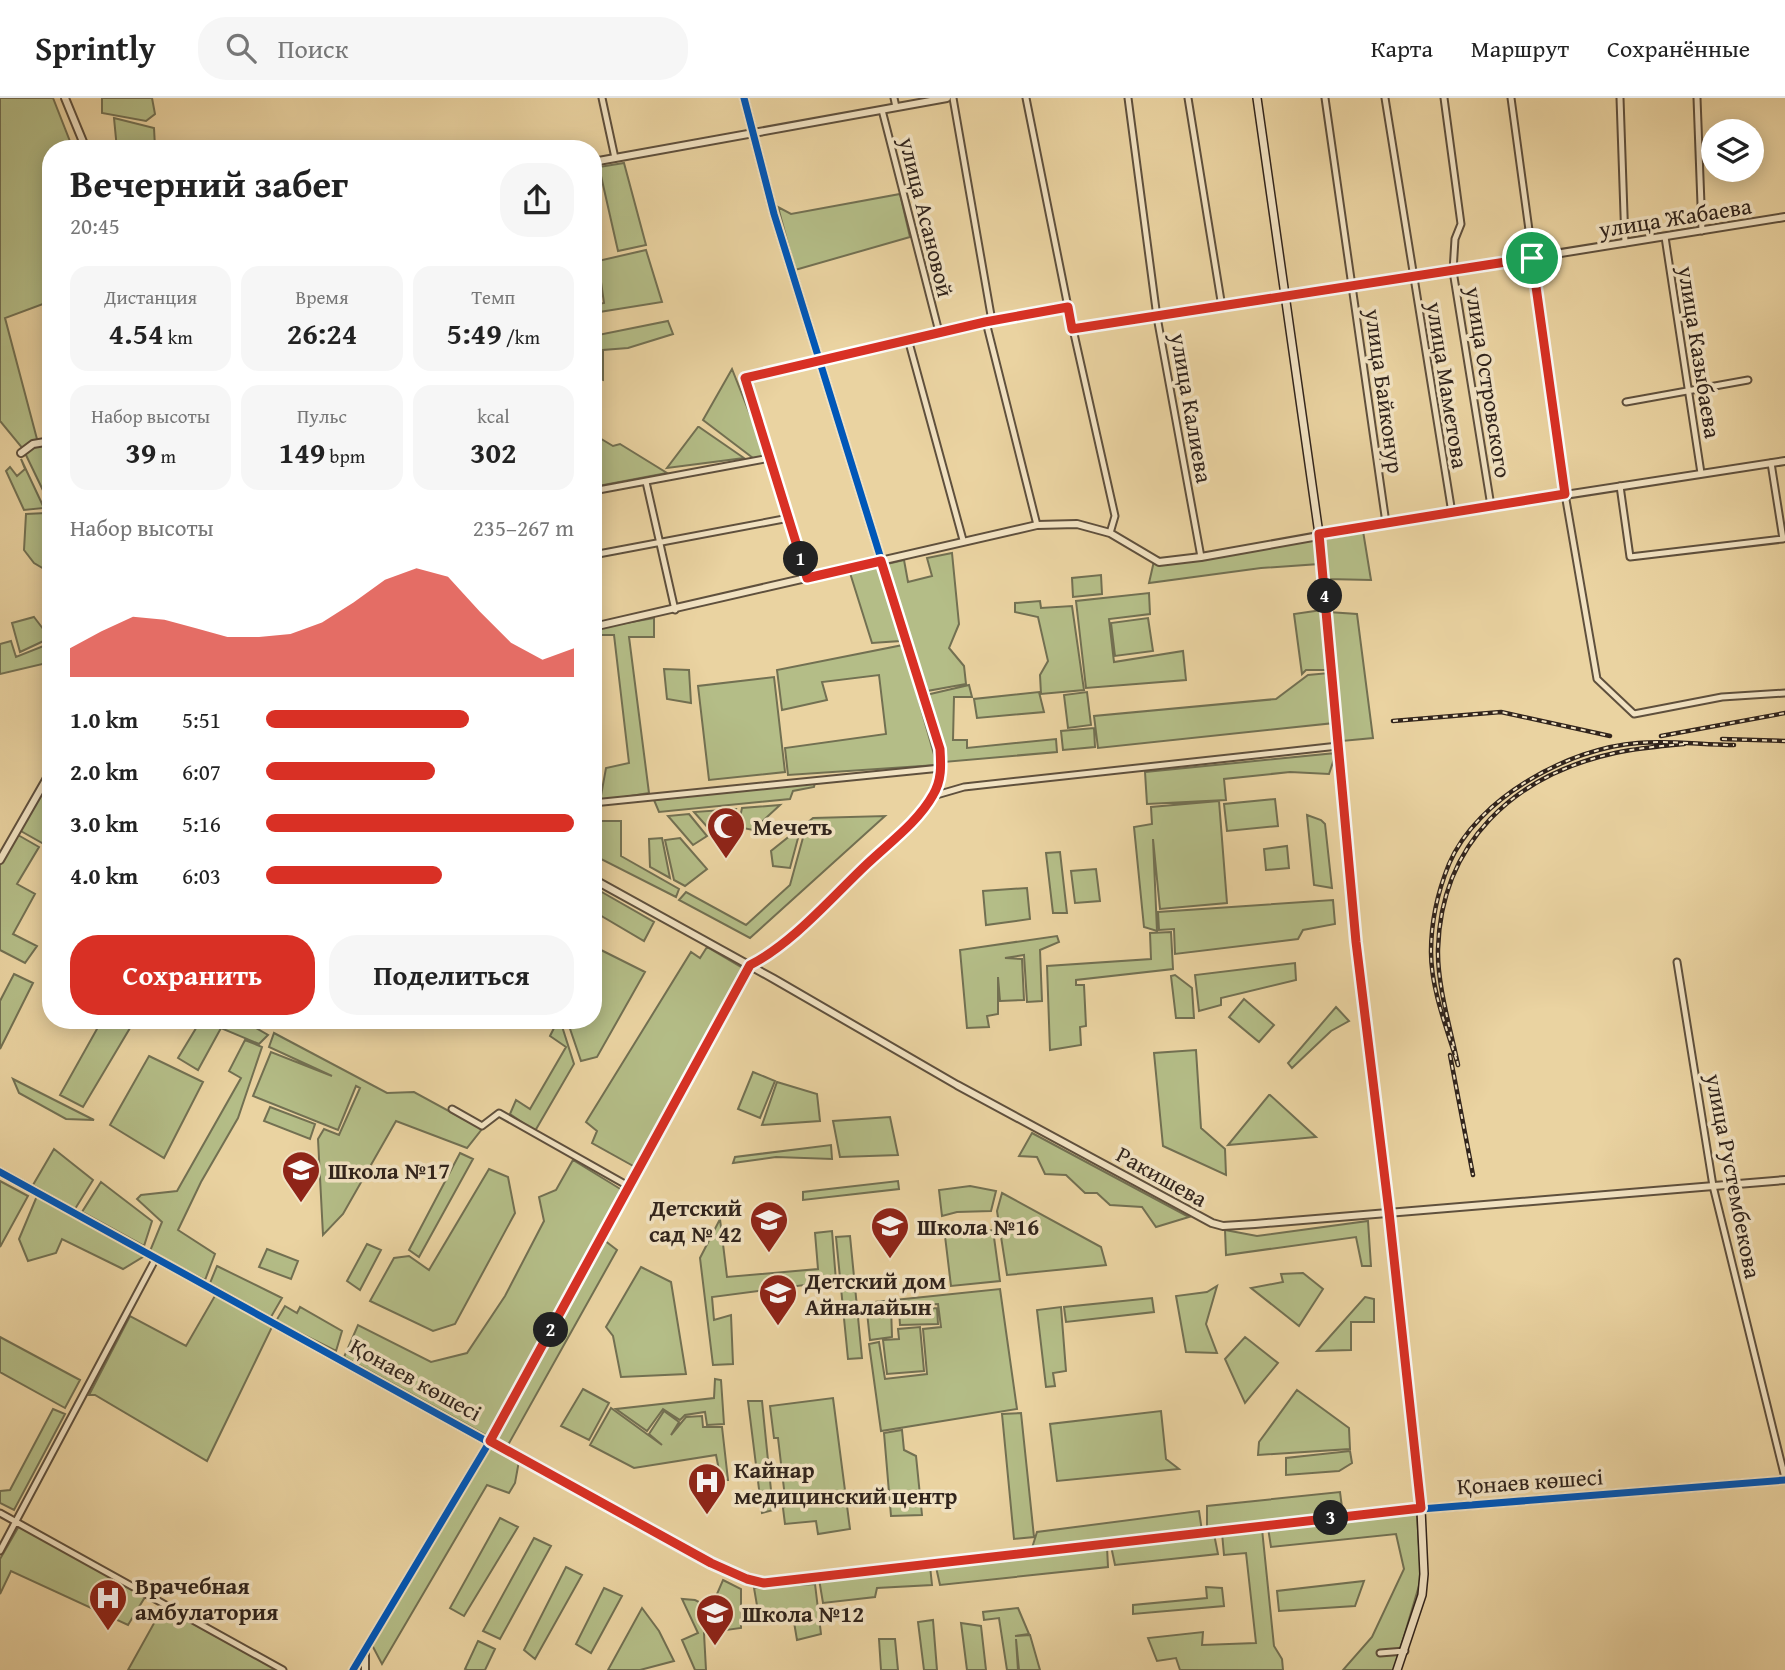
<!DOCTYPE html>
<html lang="ru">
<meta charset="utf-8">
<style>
:root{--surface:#fff;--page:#f6f6f6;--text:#222;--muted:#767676;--line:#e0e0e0;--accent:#d93025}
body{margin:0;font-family:"Gentium Book Plus",serif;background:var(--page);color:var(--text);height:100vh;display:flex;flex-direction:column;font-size:26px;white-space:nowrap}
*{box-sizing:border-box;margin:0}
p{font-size:23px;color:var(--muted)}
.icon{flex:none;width:38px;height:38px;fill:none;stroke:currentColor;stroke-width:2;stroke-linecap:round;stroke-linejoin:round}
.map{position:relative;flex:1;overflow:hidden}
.sheet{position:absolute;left:42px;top:42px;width:560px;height:889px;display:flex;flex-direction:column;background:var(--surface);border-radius:28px;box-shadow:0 4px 18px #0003}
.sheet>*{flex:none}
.fabs{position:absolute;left:1701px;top:21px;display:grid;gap:14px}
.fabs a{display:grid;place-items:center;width:63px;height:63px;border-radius:50%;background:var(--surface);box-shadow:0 4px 18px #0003;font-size:35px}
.pin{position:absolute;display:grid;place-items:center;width:60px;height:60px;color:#fff;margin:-30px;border:4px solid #fff;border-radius:50%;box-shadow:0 2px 7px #0007}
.km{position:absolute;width:35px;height:35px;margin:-18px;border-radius:50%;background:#222;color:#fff;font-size:19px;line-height:35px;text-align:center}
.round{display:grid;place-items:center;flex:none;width:74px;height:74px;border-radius:28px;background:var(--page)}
.head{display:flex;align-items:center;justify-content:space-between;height:119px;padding:0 28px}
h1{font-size:38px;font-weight:700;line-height:52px}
.figures{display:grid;grid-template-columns:repeat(3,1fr);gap:10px;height:119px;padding:7px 28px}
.figures div{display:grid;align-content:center;border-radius:18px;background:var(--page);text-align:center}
.figures b{font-size:30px;font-weight:700}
.figures small{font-size:19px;font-weight:400}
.figures p{font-size:19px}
.chart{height:196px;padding:14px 28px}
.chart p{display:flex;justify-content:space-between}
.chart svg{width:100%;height:126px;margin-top:7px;fill:var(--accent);opacity:.7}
.primary-button{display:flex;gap:14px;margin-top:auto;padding:14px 28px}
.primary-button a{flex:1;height:80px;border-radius:28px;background:var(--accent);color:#fff;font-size:28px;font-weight:700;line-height:80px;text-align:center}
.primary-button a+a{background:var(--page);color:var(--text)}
ul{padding:0 28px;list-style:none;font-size:23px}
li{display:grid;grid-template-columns:112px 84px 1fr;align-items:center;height:52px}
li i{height:18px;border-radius:9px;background:var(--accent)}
header{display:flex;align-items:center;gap:42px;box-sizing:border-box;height:98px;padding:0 35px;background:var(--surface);border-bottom:2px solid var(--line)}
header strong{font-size:33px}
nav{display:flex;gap:38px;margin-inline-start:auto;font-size:24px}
.search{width:490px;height:63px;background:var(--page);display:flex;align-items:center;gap:18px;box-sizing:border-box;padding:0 24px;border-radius:28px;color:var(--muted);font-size:26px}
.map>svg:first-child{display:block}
</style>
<header>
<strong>Sprintly</strong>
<div class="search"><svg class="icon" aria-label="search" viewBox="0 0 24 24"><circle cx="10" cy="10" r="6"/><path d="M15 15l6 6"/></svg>Поиск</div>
<nav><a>Карта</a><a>Маршрут</a><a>Сохранённые</a></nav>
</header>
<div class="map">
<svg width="1785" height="1572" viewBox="0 0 1785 1572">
<rect width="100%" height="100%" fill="#ead3a1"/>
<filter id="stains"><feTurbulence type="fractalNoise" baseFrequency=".00286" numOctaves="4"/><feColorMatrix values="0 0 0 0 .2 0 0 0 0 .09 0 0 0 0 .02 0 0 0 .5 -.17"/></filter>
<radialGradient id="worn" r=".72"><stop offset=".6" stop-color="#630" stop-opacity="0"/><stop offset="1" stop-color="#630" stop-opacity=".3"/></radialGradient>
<!-- green -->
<path fill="#b4bd87" stroke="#727052" stroke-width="2" d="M0,0H53L73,51H51V203L5,220L37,341L23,351L0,323Z
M102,0H152L155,16L146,23L102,15Z
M114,20L154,30L155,49L117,51Z
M624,65L646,147L618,153L599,69Z
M900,96L910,139L795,172L778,109L791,116Z
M646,152L662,204L593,215V207L604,205L598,163Z
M668,223L673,236L628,250L603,252V282L593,279V238Z
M732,271L767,359L753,360L703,322Z
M698,329H699L744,360L667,370Z
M593,336L613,348L620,346L667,375L593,389Z
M51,346V409L25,355L32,350Z
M21,361L44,410L24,412L6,373L10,369L17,378L25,371Z
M46,415L51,436V475L34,465L24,452L26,416Z
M1363,433L1371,482L1327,481L1323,440Z
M1318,439L1319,466L1261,470L1149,485L1154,463Z
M952,455L959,526L949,550L964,568L966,586L927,593L887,466L904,462L908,484L932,478L927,460Z
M882,466L900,543L872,545L850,475Z
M1101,477L1102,496L1073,499L1072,480Z
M1149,495L1150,516L1109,521L1114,564L1183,553L1186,582L1086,590L1076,503Z
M1040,503L1041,510L1072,508L1084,592L1041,596L1040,577L1048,563L1038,519L1015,514V505Z
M1322,512L1328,572H1306L1302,576L1294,516Z
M1328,514L1357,516L1373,640L1342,643Z
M34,519L50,540L20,554L12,525Z
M654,520V539H629L649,695L600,703L606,670L629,665L614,537H597V530Z
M1148,520L1153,553L1115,558L1111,525Z
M11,543L16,559L51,545V564L0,576V546Z
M903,547L937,667L788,677L785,650L886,636L879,577L822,584L827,602L782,612L777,572Z
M664,571L689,572L691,605L667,601Z
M1329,575L1334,625L1098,650L1094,618L1276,601L1308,577Z
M774,579L785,674L709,682L698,588Z
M969,587L972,599H954L953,642H967V650L1056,641L1057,654L944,664L942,646L926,597Z
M1039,594L1044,614L977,620L974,601Z
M1087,594L1091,627L1068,630L1064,597Z
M1094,630L1095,649L1063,652L1061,633Z
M1336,655L1329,676L1290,674L1224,681L1226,702L1147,706L1145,674Z
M51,677V750L19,732Z
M815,684L814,689L793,693L790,701L659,714L654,702Z
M1275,701L1278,728L1227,733L1224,706Z
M1219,703L1227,805L1160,811L1153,741L1157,833L1144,829L1134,729L1152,726L1151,709Z
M780,707L753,732L738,729L742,710Z
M736,711L730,731L717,740L694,714Z
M689,716L707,738L693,747L668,718Z
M1307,717L1321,722L1325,726L1332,790L1314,787Z
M885,718L750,840L679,802L686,794L746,827L790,787L807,725L813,720Z
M595,723H621V758L679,791L676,799L593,757Z
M801,729L790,770L773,768L771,753Z
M18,737L39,749L17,786L35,796L13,836L37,848L25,865L0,852V767Z
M662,740L670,780L650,769L649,741Z
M680,740L707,771L685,788L674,782L665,742Z
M1287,748L1289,770L1266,772L1264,751Z
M1060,754L1067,815H1053L1046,755Z
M1096,771L1100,803L1075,805L1071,773Z
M593,789L654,824L644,843L593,813Z
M1027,790L1030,821L986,827L983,793Z
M1333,802L1335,826L1303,832L1298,841L1175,856L1174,831L1159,832L1158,814Z
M1171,834L1173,871L1076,882V887H1084L1086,928L1080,929L1081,947L1050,952L1047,868L1151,861L1150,835Z
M1057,838L1059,844L1040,852L1042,903L1027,904L1024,857L1005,860L1022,861L1024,902L1000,903L998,879V916L987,918L989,929L967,930L960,852Z
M593,848L645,874L597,959L581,963L567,922H593Z
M707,849L746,872L635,1069L592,1045L597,1033L586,1024L691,854L700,860Z
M1295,865L1296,882L1221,900V907L1199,913L1195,877Z
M14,876L33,885L0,951V903Z
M1175,877L1192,890L1194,920H1176L1171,878Z
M1244,901L1274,927L1259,944L1229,919Z
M1336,909L1349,923L1331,933L1292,970L1288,965Z
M102,922H118L130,930L83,1009L60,997Z
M201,922H242L268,937L259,946L221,930L198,972L178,960Z
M558,922H560L574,966L535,1033L510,1016L516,1002L530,1011L566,949L550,938Z
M274,935L387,995L414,994L482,1031L467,1050L396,1023L343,1116L323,1137L318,1041L324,1031L339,1037L360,990L356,988L338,1032L253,998L271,954L332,978L269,949Z
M245,942L262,949L238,1020L201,1084L178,1132L215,1156L205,1182L150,1153L162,1124L137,1101L141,1097L177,1093L241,980L229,973Z
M1196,952L1201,1030L1225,1051L1226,1077L1163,1048L1154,955Z
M149,958L203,984L164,1060L110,1027Z
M753,974L775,983L760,1020L738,1011Z
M13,981L94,1022L66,1021L19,995Z
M777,984L817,996L820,1023L762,1027Z
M1270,997L1316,1039L1228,1047L1269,997Z
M270,1009L315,1026L310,1041L264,1023Z
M890,1019L898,1057L840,1059L833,1023Z
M1032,1035L1189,1119L1156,1129L1142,1109L1110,1107L1097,1095H1085L1066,1077L1045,1076L1037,1059L1019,1058Z
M831,1047L832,1061L776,1059L733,1065L735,1059Z
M54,1051L93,1082L75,1111L33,1087Z
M460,1055L473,1061L419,1159L409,1152Z
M573,1062L622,1092L489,1339L344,1259L358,1227L431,1264L467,1255L505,1198L544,1123L539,1099L556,1092Z
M489,1071L508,1079L515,1115L455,1226L433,1233L370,1203L394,1160L409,1158L429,1172Z
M0,1083L28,1098L0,1149Z
M898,1083L899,1091L803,1102V1094Z
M101,1084L152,1123L144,1148L82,1114Z
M970,1088L996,1093L991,1113L957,1114L942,1118L939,1092Z
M1002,1095L1101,1149L1106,1167L1007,1177L997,1113Z
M37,1098L146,1157L123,1171L62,1141L56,1155L28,1163L19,1141Z
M720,1121L727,1179L818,1171L815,1135L832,1133L836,1183L712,1199L714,1222L731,1217L733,1266L713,1267L700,1160Z
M1368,1123L1371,1168H1362L1356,1139L1226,1157L1225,1132L1257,1138Z
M993,1132L1000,1183L951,1188L945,1138Z
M850,1138L862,1260L848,1261L836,1139Z
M604,1142L617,1152L508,1347L495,1340Z
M367,1146L381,1152L360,1192L347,1183Z
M267,1151L298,1163L291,1181L259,1169Z
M217,1168L282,1200L271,1219L210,1185Z
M641,1169L671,1184L686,1276L621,1279L613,1238L606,1229Z
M1303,1175L1323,1191L1299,1228L1251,1190L1283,1184L1281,1176Z
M1217,1188L1206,1226L1217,1255L1186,1254L1176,1198L1207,1194Z
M1000,1191L1017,1311L881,1333L869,1246L879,1244L885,1281L927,1276L923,1231L941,1229L938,1206L891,1208L892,1239L870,1242L866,1205Z
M216,1196L272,1229L207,1363L95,1297H89L130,1218L186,1248Z
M1365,1199L1374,1201V1224H1351V1252L1317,1253Z
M1152,1200L1154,1214L1066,1224L1064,1209Z
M285,1208L297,1215L300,1209L342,1233L336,1253L276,1223Z
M1061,1209L1066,1273L1053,1275L1055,1288L1046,1289L1037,1212Z
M937,1210L938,1226L900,1227L899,1211Z
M920,1229L924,1273L887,1276L883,1242L899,1241L898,1231Z
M0,1239L80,1282L65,1310L0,1274Z
M1245,1239L1278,1265L1245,1305L1225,1261Z
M715,1281L721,1282L724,1326L707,1327L705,1314L685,1317L680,1322L663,1311L647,1333L616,1311L714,1300Z
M583,1291L609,1305L589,1342L561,1328Z
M1297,1292L1349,1330L1350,1351L1258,1357L1259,1344Z
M833,1300L850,1431L818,1436L816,1423L785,1426L783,1410L786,1408L778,1340H774L770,1308Z
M748,1303H762L773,1412L762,1415Z
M611,1310L662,1347L649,1336L664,1313L679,1324L671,1337L686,1319L702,1318L703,1329H722L728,1382H721L716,1357L634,1370L590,1347Z
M53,1311L65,1316L14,1412L0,1405V1393L10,1392Z
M1161,1313L1166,1361L1179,1371L1057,1383L1050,1326Z
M1021,1315L1034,1439L1014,1441L1002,1316Z
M902,1332L904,1352L916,1358L922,1417L891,1418L884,1335Z
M491,1348L519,1363L515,1385L509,1395L487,1387L382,1566L372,1547Z
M1350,1353L1352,1365L1339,1373L1286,1377V1360Z
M1340,1394L1343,1417L1207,1432V1408Z
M1199,1413L1202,1433L1032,1450L1037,1434Z
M1417,1416L1421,1481L1394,1572H1343L1372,1539L1404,1471L1396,1436L1271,1449L1268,1430Z
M500,1420L518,1429L464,1518L450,1510Z
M19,1428L145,1499L128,1527L11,1473L0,1496V1461Z
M1262,1431L1274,1548L1282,1561L1283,1572H1180L1176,1560L1157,1563L1148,1540L1203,1534L1202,1547L1256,1545L1246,1455L1224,1457L1222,1435Z
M1214,1436L1218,1456L1115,1467L1111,1448Z
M534,1440L551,1448L500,1541L483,1533Z
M1107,1449L1108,1469L940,1487L936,1469Z
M930,1468L932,1487L877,1490L875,1499L823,1505L819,1481Z
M566,1469L582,1477L535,1561L524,1552Z
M723,1482L741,1491V1530L704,1535L706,1572H695L682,1542L698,1535L682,1501L695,1502L711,1510Z
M1364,1483L1355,1508L1279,1513L1277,1493Z
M815,1486L821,1536L797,1542L794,1524L760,1525L754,1490Z
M1206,1489L1222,1490L1224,1508L1133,1516V1507L1207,1500Z
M604,1490L622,1498L591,1555L576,1546Z
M163,1509L277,1572H128Z
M642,1510L659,1533L674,1563L640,1572H608Z
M1018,1510L1029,1536L1015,1538L1030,1537L1040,1572H1019L1016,1541L1018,1572H1007L999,1520L984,1522L983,1514Z
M933,1522L937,1572H924L918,1524Z
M961,1525L981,1528L986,1572H967Z
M879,1541H895L898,1572H881Z
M478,1543L495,1551L485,1572H467L465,1571Z"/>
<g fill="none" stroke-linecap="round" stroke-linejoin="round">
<defs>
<path id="minor" d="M602,0L615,60
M894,0L896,9
M953,0L992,223
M1026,0L1068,209L1115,418L1110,435
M1128,0L1157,219L1201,459
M1188,0L1222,209
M1325,0L1386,425
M1385,0L1452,415
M1444,0L1461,126L1455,141L1453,173L1491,408
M1511,0L1565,396L1597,581L1634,616L1722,599L1785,595
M1620,0L1625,145
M1697,0L1702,133
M882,12L939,234
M1665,139L1701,375
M986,224L1037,427
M1072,231L1287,199
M908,241L963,442
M1626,304L1748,282
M646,384L675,512
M1620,388L1630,459L1783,441L1771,365
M593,393L770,360
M593,457L789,420
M807,480L745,280L986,224L1068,209
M933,698L964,689L1338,648
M593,705L941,670
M1677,864L1713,1088L1785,1380
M452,1011L482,1028L499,1015L630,1089
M0,1415L283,1572
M0,1453L156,1160
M1380,1555L1405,1553"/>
<path id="tertiary" d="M65,0L86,51
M593,64L947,0
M1287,199L1785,119
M21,355L33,346L51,343
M593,529L1037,427L1077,426L1110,435L1159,464L1201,459L1442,416L1785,363
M0,762L51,673
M593,781L774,881L957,987L1212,1125L1223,1128L1255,1126L1785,1082
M0,1074L615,1414C662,1439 712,1473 764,1485L1421,1411L1785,1382
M365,1553V1572
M353,1572L490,1343L750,867C793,846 835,796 871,762C892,742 919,723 933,697C942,682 941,667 940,651L774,116L744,0"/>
<path id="secondary" d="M1257,0L1319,436L1356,844L1389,1114L1421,1411L1424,1476L1422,1497L1397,1572"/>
</defs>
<!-- minor casing -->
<use href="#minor" stroke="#5f503d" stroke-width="9"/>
<!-- tertiary casing -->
<use href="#tertiary" stroke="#5f503d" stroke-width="10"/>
<!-- secondary casing -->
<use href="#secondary" stroke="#31241c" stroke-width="10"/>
<!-- minor -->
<use href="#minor" stroke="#f1e2c2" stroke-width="5"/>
<!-- tertiary -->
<use href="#tertiary" stroke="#f1e2c2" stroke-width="6"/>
<!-- secondary -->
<use href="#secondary" stroke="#f1e2c2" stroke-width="7"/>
<defs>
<path id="rail" d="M1393,623L1501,614L1610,638
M1661,638L1785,615
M1722,641L1785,643
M1684,646C1661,648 1638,650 1615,655C1514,677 1441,745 1438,851C1437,887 1451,932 1458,967C1447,931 1431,891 1431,854C1431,824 1438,793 1449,766C1477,700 1569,650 1638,645C1670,642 1702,647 1734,647
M1450,957L1473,1077"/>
</defs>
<!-- rail casing -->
<use href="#rail" stroke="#31241c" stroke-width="4.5"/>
<!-- rail -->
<use href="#rail" stroke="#f1e2c2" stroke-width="2" stroke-dasharray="5" stroke-linecap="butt"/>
<defs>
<path id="cycleway" d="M0,1074L615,1414C662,1439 712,1473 764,1485L1421,1411L1785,1382
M353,1572L490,1343L750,867C793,846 835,796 871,762C892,742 919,723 933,697C942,682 941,667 940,651L774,116L744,0"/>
</defs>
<!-- cycleway casing -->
<use href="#cycleway" stroke="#f1e2c2" stroke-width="11"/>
<!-- cycleway -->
<use href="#cycleway" stroke="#0057b8" stroke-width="7"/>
</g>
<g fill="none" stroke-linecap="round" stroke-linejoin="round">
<defs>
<path id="route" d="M1532,160L1565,396L1319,436L1356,844L1389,1114L1421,1410L764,1485L747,1481L711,1465L490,1343L750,867C792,846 832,799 867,766C889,745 918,724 933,697C942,682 941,667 940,651L881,463L807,480L745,280L985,224L1068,209L1072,231Z"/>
</defs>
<!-- route casing -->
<use href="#route" stroke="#fff" stroke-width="14"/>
<!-- route -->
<use href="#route" stroke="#d93025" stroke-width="9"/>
</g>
<!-- icons -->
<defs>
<symbol id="mosque-pin" viewBox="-11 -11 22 30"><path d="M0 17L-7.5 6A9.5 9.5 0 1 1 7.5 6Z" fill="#8f2418" stroke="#f1e2c2"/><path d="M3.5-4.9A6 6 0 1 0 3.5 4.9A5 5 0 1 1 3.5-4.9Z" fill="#fff"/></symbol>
<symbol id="school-pin" viewBox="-11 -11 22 30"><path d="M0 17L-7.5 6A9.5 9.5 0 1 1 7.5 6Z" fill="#8f2418" stroke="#f1e2c2"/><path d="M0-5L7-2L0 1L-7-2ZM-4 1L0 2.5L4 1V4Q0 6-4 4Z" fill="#fff"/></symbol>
<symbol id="hospital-pin" viewBox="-11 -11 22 30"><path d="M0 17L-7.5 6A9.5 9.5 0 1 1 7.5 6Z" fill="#8f2418" stroke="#f1e2c2"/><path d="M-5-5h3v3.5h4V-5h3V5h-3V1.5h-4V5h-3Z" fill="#fff"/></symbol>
</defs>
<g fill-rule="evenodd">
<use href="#mosque-pin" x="704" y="706" width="44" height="60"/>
<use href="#school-pin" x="279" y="1050" width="44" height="60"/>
<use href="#school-pin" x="747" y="1100" width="44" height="60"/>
<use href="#school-pin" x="868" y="1106" width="44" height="60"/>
<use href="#school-pin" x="756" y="1173" width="44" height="60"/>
<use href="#hospital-pin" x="685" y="1362" width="44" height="60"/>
<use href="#hospital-pin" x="86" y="1478" width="44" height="60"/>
<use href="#school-pin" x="693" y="1493" width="44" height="60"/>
</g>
<g text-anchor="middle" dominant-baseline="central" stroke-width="7" stroke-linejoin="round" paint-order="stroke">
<!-- street labels -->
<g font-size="23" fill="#31241c" stroke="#f1e2c2">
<text transform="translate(927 119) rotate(76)">улица Асановой</text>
<text transform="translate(1675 119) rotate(-9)">улица Жабаева</text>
<text transform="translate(1700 254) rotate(81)">улица Казыбаева</text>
<text transform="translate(1489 284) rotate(81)">улица Островского</text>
<text transform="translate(1448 287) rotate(81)">улица Маметова</text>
<text transform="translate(1385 293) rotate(82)">улица Байконур</text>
<text transform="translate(1192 310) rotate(80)">улица Калиева</text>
<text transform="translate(1162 1078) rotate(29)">Ракишева</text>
<text transform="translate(1734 1078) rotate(79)">улица Рустембекова</text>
<text transform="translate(416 1281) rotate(29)">Қонаев көшесі</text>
<text transform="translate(1530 1383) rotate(-4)">Қонаев көшесі</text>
</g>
<!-- poi labels -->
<g font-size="23" font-weight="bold" fill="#31241c" stroke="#f1e2c2" text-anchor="start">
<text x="753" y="728">Мечеть</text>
<text x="328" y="1072">Школа №17</text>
<text x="742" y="1109" text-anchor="end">Детский<tspan x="742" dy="26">сад № 42</tspan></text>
<text x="917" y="1128">Школа №16</text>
<text x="805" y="1182">Детский дом<tspan x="805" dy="26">Айналайын</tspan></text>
<text x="734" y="1371">Кайнар<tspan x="734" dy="26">медицинский центр</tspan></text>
<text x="135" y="1487">Врачебная<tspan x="135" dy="26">амбулатория</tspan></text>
<text x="742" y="1515">Школа №12</text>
</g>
</g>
<rect width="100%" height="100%" filter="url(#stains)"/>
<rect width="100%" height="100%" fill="url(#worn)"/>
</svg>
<div class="fabs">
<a><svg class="icon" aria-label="layers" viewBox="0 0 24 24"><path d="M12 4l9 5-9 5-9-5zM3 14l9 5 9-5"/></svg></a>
</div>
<div class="pin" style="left:1532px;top:160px;background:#1e9e55"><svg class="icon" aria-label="arrive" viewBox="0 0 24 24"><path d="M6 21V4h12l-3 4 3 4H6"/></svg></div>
<b class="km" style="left:801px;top:461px">1</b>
<b class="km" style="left:551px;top:1232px">2</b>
<b class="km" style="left:1331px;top:1420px">3</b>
<b class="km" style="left:1325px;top:498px">4</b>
<section class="sheet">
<div class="head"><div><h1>Вечерний забег</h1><p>20:45</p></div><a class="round"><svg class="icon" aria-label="share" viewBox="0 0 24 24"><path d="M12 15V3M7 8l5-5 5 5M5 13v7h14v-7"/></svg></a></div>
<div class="figures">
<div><p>Дистанция</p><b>4.54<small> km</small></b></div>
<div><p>Время</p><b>26:24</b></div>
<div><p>Темп</p><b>5:49<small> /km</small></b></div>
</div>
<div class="figures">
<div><p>Набор высоты</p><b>39<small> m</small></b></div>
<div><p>Пульс</p><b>149<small> bpm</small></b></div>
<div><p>kcal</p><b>302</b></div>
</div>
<div class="chart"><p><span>Набор высоты</span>235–267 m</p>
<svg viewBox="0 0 160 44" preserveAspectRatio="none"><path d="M0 44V34L10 28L20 23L30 24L40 27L50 30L60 30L70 29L80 25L90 18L100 10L110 6L120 9L130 21L140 32L150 38L160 34V44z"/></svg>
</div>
<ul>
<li><b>1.0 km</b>5:51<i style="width:66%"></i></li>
<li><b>2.0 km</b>6:07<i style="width:55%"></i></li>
<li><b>3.0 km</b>5:16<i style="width:100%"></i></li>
<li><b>4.0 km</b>6:03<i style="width:57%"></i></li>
</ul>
<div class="primary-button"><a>Сохранить</a><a>Поделиться</a></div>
</section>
</div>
